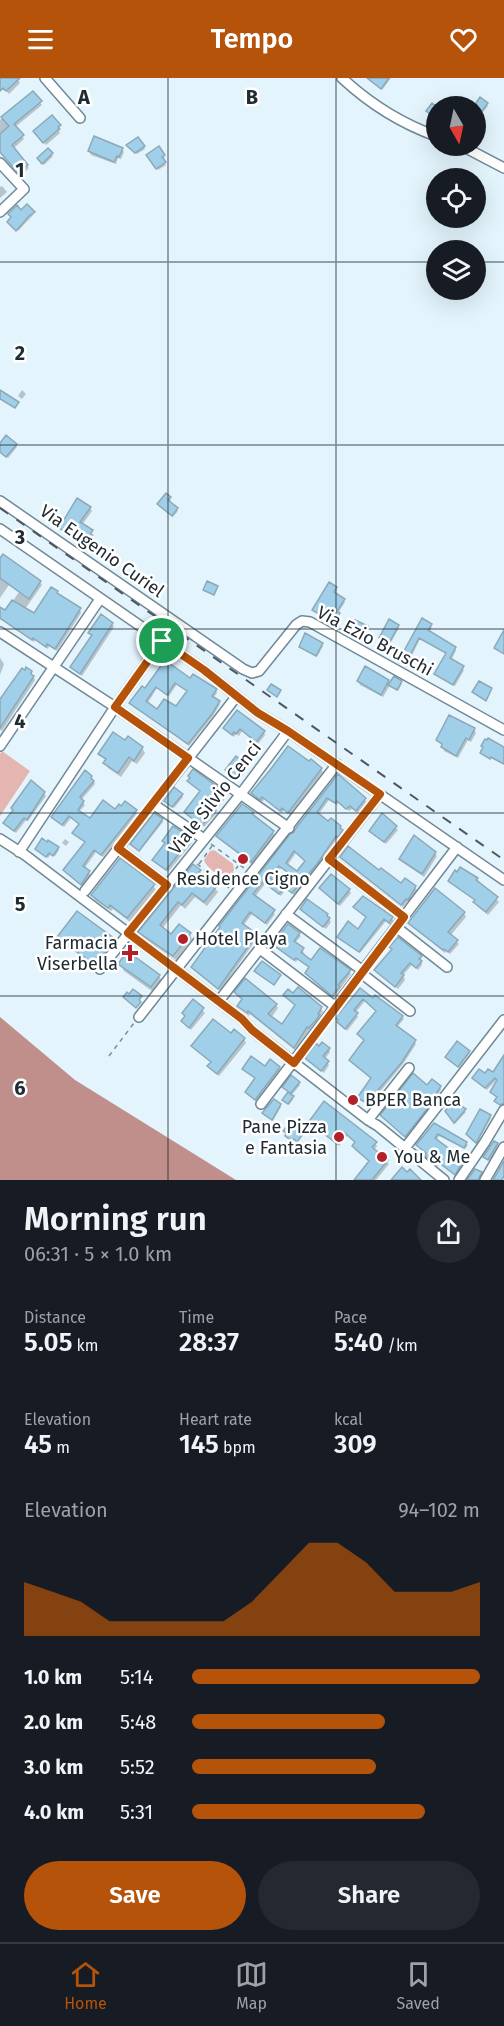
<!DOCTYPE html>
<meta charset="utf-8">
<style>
:root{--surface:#171b24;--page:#242831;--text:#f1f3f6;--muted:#9ea1a6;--line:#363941;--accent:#b45309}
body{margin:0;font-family:"Fira Sans",sans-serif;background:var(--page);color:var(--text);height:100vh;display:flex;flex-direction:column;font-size:22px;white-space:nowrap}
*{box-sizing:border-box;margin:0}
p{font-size:20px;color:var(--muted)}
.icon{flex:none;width:33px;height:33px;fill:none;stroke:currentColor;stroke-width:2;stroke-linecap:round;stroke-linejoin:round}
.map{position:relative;height:1102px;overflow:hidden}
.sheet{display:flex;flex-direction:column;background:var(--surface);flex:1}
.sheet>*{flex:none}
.needle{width:39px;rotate:171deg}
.controls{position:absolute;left:426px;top:18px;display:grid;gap:12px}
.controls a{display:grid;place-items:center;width:60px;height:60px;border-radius:50%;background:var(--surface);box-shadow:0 6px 24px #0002;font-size:30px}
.pin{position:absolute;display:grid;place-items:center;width:51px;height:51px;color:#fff;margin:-26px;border:3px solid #fff;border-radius:50%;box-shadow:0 2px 6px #0007}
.round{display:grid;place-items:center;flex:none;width:63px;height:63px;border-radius:32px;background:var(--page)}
.head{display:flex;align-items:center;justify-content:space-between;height:102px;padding:0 24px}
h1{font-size:33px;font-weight:600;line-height:45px}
.figures{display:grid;grid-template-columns:repeat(3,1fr);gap:9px;height:102px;padding:6px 24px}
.figures div{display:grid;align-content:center}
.figures b{font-size:26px;font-weight:600}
.figures small{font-size:16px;font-weight:400}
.figures p{font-size:16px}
.chart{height:168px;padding:12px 24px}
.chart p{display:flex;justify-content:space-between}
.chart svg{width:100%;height:108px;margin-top:6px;fill:var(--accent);opacity:.7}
.action{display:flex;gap:12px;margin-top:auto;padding:12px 24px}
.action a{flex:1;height:69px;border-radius:36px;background:var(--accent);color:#fff;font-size:24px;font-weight:600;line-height:69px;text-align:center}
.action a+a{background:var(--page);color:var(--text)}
ul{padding:0 24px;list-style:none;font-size:20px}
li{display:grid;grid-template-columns:96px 72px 1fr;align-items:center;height:45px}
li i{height:15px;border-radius:8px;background:var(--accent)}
header{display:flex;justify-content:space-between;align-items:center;height:78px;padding:0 24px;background:var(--accent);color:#fff;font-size:27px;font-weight:600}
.menu{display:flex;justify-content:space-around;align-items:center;height:84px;border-top:2px solid var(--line);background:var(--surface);font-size:16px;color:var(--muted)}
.menu a{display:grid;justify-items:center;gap:3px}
.menu .on{color:var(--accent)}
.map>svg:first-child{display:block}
</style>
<header><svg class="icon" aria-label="menu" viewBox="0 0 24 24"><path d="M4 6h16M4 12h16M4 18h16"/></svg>Tempo<svg class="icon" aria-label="heart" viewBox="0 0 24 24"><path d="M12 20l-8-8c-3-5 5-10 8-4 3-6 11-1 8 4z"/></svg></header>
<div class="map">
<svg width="504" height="1102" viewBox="0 0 504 1102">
<rect width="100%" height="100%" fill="#e3f4fd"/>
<!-- green -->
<path fill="#e4b5b1" d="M2,673L30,693L0,738V676Z
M214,772L233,786L234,792L228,799C220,800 206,789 204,782L210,773Z"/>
<!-- water -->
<path fill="#c18f8b" d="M0,939L75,1002L236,1102H0Z"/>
<!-- shadow -->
<path fill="#0003" fill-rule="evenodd" d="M7,0H17L20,5L9,16L0,6Z
M373,0H391L382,12L373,4Z
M33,15L42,27L15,49L24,61L13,71L29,90L21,97L0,73V42Z
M481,21L488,28L478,40L476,38L475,28Z
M433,27L436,30V46L432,42L434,39L428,33Z
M59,48L61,51L59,53L60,55L46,67L37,57Z
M138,61L145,71L137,76L128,67Z
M159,70L165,80L162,82L166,87L158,92L148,77Z
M122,71L124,74L121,81L118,80L116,86L91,77L89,73Z
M51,76L53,78L44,87L39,81Z
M2,108L7,114L0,120V109Z
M476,115L481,121L476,127Z
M21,134L34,136L18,153L9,145Z
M22,312L26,316L22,321L18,318Z
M0,367H16L17,369L8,380L0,373Z
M170,420L171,422L169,424L178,433L173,439L159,428Z
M90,430L92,433L82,447L94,457L87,467L68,455L67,457L61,451Z
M0,483L40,504L42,507L25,531L35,538L57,514L59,518L80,531L81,535L57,573L49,568L48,571L35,562L34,564L0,541V535L5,534L19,514L9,507L0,520Z
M336,510L337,512L334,516L345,524L338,535L340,538L336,546L314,532Z
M423,542L432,549L429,555L456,572L451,583L464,592L455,608L436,596L447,576L420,561L406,589L400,584Z
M112,546L114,549L82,598L74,592L72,589L92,559L90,555Z
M398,548L399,550L390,566L382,561L380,560Z
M322,566L323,568L317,579L301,569Z
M0,580L4,586L0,597Z
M165,584L191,602L216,612L217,615L213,620L220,626L213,638L189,668L131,625L146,612ZM177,606L188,614L176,630L158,633L147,626L157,610L169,618Z
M31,594L35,602L2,653L0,652V624Z
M358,603H388L390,607L401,604L402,606L398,613L390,607L383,619L360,607Z
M238,634L264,654L265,657L258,666L242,653L239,658L236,656L234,659L226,653L224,651Z
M474,651L476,655L471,664L468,662L458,680L444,673L443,668L437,662Z
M126,664L142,670L145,675L137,686L132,683L121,699L108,690L105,685L106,683L100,676Z
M504,674V687L481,675Z
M237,681L248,691L238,703L227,692Z
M321,691L323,694L290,737L284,732L282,735L265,721L262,724L253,715Z
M338,698L367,724L358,735L352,731L349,733L339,724L337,727L329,722L318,737L329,745L340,749L343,756L340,761L338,760L318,789L294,817L283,807L291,797L281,790L271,803L282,811L284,814L281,818L265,806L255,819L275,836L267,847L252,836L243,848L257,860L220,913L193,889ZM296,775L306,784L298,795L287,788Z
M91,699L95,706L81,722L85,727L79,734L90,742L122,730L136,733L137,736L103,779L96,774L84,791L91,797L83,808L67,795L86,765L74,755L80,747L71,740L64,749L53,739Z
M191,705L225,716L227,718L215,734L216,736L204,749L186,734L201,714Z
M44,715L46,718L28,743L26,742L16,755L6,748L5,745Z
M182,717L183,719L174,730L167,725Z
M242,728L253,735L276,758L254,788L220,762L218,758Z
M162,742L163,744L140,773L133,768Z
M392,746L398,752L386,766L370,753Z
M174,750L192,765L168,794L154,782L166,766Z
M65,761L69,764L66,768L62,765Z
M58,770L59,772L55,778L51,776L48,780L38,773Z
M435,775L437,778L424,799L402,784L400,781Z
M341,779L380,795L402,807L415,809L417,812L409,824L408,823L403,829Z
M199,793L218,814L207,828L195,819L185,831L181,827L162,851L171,858L190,856L192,861L176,882L143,859L140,854Z
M477,801L499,824L488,837L477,828L476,823L449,803Z
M153,807L156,812L130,844L113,831L111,833L95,822L92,817Z
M321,810L349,812L351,815L340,828Z
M355,830L392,840L393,843L390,847L386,843L360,875L339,859L359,853L367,840Z
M301,831L327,837L331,844L326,851Z
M464,835L466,839L450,858L459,866L450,876L446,873L445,875L409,845Z
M288,848L299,856L301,858L295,865L304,874L301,877L311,884L349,893L351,896L334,919L308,897L310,890L298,881L296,884L275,869L274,866Z
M59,859L114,862L116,867L98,891L62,864Z
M134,878L137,882L159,898L163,905L156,916L124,893L120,886Z
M421,879L422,887L418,892L412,887L403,897L405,902L398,911L375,892Z
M361,912L373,922L376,919L402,939L404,941L397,949L416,966L403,986L369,1027L358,1020L372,1001L350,982L366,963L359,956L377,934L365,923L355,935L358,939L347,953L339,944Z
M236,915L276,927L278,930L271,940L282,948L296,928L285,917L321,930L323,934L319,939L321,942L311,953L310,952L296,973L250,936L249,938L241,931L239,928L243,922Z
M193,923L205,935L191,952L183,944Z
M231,957L244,961L246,965L219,998L209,989L212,985L195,971Z
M329,971L330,974L324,982L329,987L324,995L307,980Z
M469,974L470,975L459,990L448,981Z
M504,980V1029H503L497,1025L496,1023L498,1020L492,1014L499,999L487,1012L474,1000L493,996Z
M266,990H279L280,991L256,1023L246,1014L256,1001L245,993Z
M299,1005L300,1007L291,1018L293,1021L289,1027L284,1022L289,1015L285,1011Z
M428,1009H440L441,1012L407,1061L382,1038Z
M324,1025L375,1065L377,1068L374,1072L389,1086L376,1102H358L370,1084L355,1072L353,1068L356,1065L347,1058L339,1068L321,1054L319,1056L310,1050L308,1046Z
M454,1025L466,1034L455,1046L451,1040Z
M280,1027L281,1029L273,1043L265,1037Z
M490,1039L491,1040L477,1066L469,1058Z
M434,1047L468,1067L465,1071L439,1058L436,1063L464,1086L456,1098L440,1086L438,1088L417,1067Z
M494,1065L498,1068L490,1083L484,1080Z"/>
<!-- building -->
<path fill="#a0d0e9" stroke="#8da8b7" stroke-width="1.5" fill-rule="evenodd" d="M0,0H20L6,13L3,10L0,13Z
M367,0H389L381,11Z
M33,13L42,23L14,46L24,57L12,67L28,87L18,95L0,74V56L9,48L1,39Z
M480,19L488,25L476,41V25Z
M432,25L436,28V40L426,33Z
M52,37L61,47L58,49L59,51L43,65L33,53Z
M94,58L123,70L119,79L117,78L114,84L88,73Z
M138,59L145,68L135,75L126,67Z
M159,68L165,77L162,79L166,84L156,91L146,77Z
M48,70L53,75L42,86L37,80Z
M27,126L35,134L29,138L16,153L7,144L11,139L8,136L17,127L21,132Z
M0,312L19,324L15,330L0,321Z
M6,357L17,366L6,379L0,374V365Z
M166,415L171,419L168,422L178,430L172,438L157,426Z
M77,420L91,429L80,444L93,452L85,465L66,453L65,454L59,450Z
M3,476L41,503L29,521L0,500V480Z
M207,503L218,508L214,517L203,512Z
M329,504L337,509L334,514L345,521L337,533L340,535L334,545L312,532Z
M51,509L58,513L57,515L81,530L55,571L47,566L46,569L33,560L32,562L0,540V529L5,532L12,522L34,535Z
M101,536L113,545L80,596L70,589L92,557L88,555Z
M422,540L432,546L428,552L456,569L450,580L464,588L453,607L434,596L446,575L419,560L405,587L398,584Z
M389,541L399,547L389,565L379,560Z
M355,542L368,548L361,561L350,555Z
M504,552V576L494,570Z
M305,555L323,565L316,578L299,569Z
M165,582L190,600L193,596L217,611L212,618L220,623L212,636L188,666L129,625L142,608L145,610ZM175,605L187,613L176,628L164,621L157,631L146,623L156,609L167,617Z
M365,588L389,602L381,617L357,603Z
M26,589L32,593L31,596L34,598L0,650V621L22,590L25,592Z
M394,598L402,603L397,612L388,607Z
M479,603L492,610L486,623L472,614Z
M271,606L281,612L277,619L267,612Z
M237,632L265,653L256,664L240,651L236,656L234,654L232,657L223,650Z
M449,637L475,650L469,662L466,660L456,678L441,669L442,666L436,662Z
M113,654L125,662L128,658L143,669L134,683L129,679L118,695L103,685L106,681L98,676Z
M488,660L504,669V686L491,679L490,681L480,675L483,669L481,668L485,661L487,662Z
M288,668L309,683L311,681L322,690L288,735L282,730L280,733L262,719L260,722L251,715L270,692Z
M236,678L248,688L237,702L225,692Z
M193,691L226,715L214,731L216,733L201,748L184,734L200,713L187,703L190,700L188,698Z
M85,692L92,698L91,700L94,703L80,719L84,723L78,732L90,740L103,722L115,731L119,726L121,728L125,723L137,732L101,777L94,772L83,788L90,793L81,807L63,792L85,764L72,755L79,746L69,738L62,747L51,739Z
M338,696L366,720L356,733L350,728L346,731L337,723L335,725L327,720L317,734L328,743L331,740L341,748L340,750L343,752L338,759L336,758L317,786L292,815L281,807L290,796L279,788L270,800L284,810L279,816L263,804L253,816L275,832L265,845L250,834L242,845L257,856L218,911L191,889L220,849L219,848L290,756L294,754L296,750ZM294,773L305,783L297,793L286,785Z
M31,702L45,714L27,742L24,740L14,753L3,745L13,732L11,730Z
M174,709L183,716L172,729L164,723Z
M242,726L254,734L252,736L274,753L251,784L216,758Z
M154,735L163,741L139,773L130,766Z
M382,735L397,748L384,764L369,753Z
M173,748L191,760L166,792L152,782L165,765L162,763Z
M414,757L436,774L422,796L399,781Z
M42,760L47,764L48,762L59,769L53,778L49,775L46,779L35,771Z
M348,768L379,792L381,790L401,805L405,800L416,808L408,822L406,821L401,827L340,779Z
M120,780L155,806L127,840L110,827L108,830L91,817Z
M193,786L201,792L199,794L217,808L204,824L192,815L182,827L178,824L160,847L171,856L179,846L191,855L173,878L138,854Z
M460,789L478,800L476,802L498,819L486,834L473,824L475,822L448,803L455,792L457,794Z
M331,796L350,811L338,826L319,810Z
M435,810L465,834L448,854L458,862L448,874L444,871L443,872L408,845Z
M363,818L393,839L389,845L384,841L359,874L337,859L348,843L358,851L366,839L353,829Z
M307,821L328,836L327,838L330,840L323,849L300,831Z
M77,833L115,861L95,887L57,859Z
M288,846L300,855L294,863L304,870L301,874L311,882L320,870L351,892L338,907L340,909L332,918L305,895L309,889L296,880L294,882L272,866Z
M398,859L422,878L419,881L422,883L416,890L410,885L401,895L404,897L395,909L374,892L392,871L389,869Z
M128,872L135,877L134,878L160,897L151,909L118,886Z
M262,883L281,897L274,907L254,893Z
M245,900L277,926L268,936L282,946L295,927L283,917L288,911L293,915L298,909L322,929L318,936L320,937L309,950L307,949L294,970L248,933L247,935L237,928L242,921L234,914Z
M360,910L373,920L375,917L403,938L396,947L416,962L402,984L367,1025L357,1020L371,1000L349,982L364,962L357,956L376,933L363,921L354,932L358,935L345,951L337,944L338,942L335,940Z
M133,911L142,918L139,922L141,924L136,930L123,919L127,914L129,916Z
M193,921L204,930L189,950L181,943L185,938L182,935Z
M213,941L231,955L234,951L245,960L217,996L207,988L211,984L191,968Z
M457,963L470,973L458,989L445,979Z
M322,964L330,970L323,978L329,983L321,993L305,980L316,965L319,968Z
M504,977V1025L500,1027L494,1023L497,1019L490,1014L497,1002L495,1000L485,1010L472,1000L479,991L485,995L488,991L493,994Z
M251,978L265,988L270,981L280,989L255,1022L245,1014L255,1000L242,991Z
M413,995L427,1007L432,1001L441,1008L427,1031L405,1059L380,1037Z
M291,997L300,1004L290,1016L294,1018L288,1026L282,1022L288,1014L290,1015L282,1009Z
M274,1021L281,1026L272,1042L262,1035Z
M324,1023L377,1064L372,1069L388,1082L372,1102H354L369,1083L352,1068L355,1064L345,1055L337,1066L319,1052L317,1054L307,1046Z
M454,1023L466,1031L454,1045L445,1033Z
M480,1031L491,1037L476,1065L466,1056Z
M434,1045L467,1064L464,1070L438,1056L435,1060L464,1082L455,1097L438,1084L436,1087L425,1078L426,1075L416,1067Z
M289,1046L303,1056L297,1064L294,1061L292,1063L285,1058L286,1055L283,1053Z
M494,1063L498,1065L488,1082L483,1079Z
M504,1083V1098L502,1102H493Z
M402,1089L407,1094L410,1091L421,1102H391Z
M475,1091L482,1094L478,1102H467Z"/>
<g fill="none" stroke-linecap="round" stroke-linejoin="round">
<defs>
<path id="minor" d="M45,0L80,40
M342,0C370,26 400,45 436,58
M462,68L504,90
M0,85L24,111L0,134
M0,423L243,591L252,595L259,593L296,547L302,543L310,544L504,652
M0,451L204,592L258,635L288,653L504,802
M0,554L115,629L289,750
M0,668L100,521
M153,726L204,761
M0,761L25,777L242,941L252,952L368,1042L378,1048L444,1102
M118,770L167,807
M19,774L115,629L162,563
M329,781L404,839
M85,813L236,619
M286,836L363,893
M396,849L447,889
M260,871L336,929
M100,891L240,717L288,653
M361,895L410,933
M222,919L380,716
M139,939L337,686
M261,1026L457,769
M368,1042L409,990
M405,1070L504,942
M459,1102L485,1064L504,1032
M485,1102L504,1069"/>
</defs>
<!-- minor casing -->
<use href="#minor" stroke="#6f8997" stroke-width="12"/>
<!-- path -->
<path stroke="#7e8c94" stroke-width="1.5" stroke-dasharray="4.5 4.5" stroke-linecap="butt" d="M211,766L244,790
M197,786L229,810
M199,786L212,768
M225,805L238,788
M109,978L134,945"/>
<!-- minor -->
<use href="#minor" stroke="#fff" stroke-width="9"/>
<!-- rail -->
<path stroke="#4c585f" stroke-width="2" stroke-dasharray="10 10" stroke-linecap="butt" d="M0,430L504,782"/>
</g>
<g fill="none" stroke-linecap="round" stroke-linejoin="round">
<defs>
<path id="route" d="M162,563L204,592L258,635L288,653L380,716L329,781L404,839L294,985L252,952L242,941L128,855L167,807L118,770L188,680L115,629Z"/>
</defs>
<!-- route casing -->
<use href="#route" stroke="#fff" stroke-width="12"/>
<!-- route -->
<use href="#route" stroke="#b45309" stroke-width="8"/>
</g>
<!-- grid -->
<path fill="none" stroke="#212c32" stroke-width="1.5" stroke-opacity="0.55" d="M168,0V1102M336,0V1102M0,184H436M476,184H504M0,367H504M0,551H504M0,735H504M0,918H504"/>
<!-- markers -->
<g fill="#b22129" stroke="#fff" stroke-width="2">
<circle cx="243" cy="781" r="6"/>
<circle cx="183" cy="861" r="6"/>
<path d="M127 866h6v6h6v6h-6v6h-6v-6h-6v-6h6z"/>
<circle cx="353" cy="1022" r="6"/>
<circle cx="339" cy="1059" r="6"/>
<circle cx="382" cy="1079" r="6"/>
</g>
<g text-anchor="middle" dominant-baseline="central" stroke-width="5" stroke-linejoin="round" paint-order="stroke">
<!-- street labels -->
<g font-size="18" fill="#212c32" stroke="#fff">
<text transform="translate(102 473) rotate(35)">Via Eugenio Curiel</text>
<text transform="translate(375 563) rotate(28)">Via Ezio Bruschi</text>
<text transform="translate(215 720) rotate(-52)">Viale Silvio Cenci</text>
</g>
<!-- poi labels -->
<g font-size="18" fill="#212c32" stroke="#fff" text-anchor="start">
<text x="243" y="801" text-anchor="middle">Residence Cigno</text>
<text x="195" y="861">Hotel Playa</text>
<text x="118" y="865" text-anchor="end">Farmacia<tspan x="118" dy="21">Viserbella</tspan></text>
<text x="365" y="1022">BPER Banca</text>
<text x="327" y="1049" text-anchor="end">Pane Pizza<tspan x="327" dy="21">e Fantasia</tspan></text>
<text x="394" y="1079">You &amp; Me</text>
</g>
</g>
<g font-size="20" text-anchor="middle" font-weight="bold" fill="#212c32" stroke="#fff" stroke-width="5" stroke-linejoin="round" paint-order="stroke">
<text x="84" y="26">A</text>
<text x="252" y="26">B</text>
<text x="20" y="99">1</text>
<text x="20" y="282">2</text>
<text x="20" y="466">3</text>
<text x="20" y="650">4</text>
<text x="20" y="833">5</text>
<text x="20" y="1017">6</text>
</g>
</svg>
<div class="controls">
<a><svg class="needle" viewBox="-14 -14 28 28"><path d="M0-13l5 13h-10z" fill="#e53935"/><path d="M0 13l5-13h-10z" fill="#9ea1a6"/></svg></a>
<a><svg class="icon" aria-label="locate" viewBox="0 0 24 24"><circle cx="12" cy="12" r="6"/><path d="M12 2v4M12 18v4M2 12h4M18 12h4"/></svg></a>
<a><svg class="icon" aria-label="layers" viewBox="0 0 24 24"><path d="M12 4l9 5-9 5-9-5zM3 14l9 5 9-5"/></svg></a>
</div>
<div class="pin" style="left:162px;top:563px;background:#1e9e55"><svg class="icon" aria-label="arrive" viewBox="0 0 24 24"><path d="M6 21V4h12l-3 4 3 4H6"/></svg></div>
</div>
<section class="sheet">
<div class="head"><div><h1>Morning run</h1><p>06:31 · 5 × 1.0 km</p></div><a class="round"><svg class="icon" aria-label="share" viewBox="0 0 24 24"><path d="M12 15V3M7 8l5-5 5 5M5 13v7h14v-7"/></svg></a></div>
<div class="figures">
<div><p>Distance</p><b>5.05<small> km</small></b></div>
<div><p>Time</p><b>28:37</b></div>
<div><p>Pace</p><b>5:40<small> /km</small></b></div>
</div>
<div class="figures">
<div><p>Elevation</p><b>45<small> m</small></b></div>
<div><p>Heart rate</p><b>145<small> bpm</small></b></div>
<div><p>kcal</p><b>309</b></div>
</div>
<div class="chart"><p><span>Elevation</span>94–102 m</p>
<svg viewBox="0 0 160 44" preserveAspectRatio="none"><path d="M0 44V22L10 26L20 30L30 38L40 38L50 38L60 38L70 38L80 30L90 18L100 6L110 6L120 14L130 26L140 26L150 26L160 22V44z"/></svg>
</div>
<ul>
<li><b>1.0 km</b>5:14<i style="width:100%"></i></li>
<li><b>2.0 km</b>5:48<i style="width:67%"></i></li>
<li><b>3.0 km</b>5:52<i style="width:64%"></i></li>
<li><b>4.0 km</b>5:31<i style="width:81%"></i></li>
</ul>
<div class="action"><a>Save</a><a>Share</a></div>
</section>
<nav class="menu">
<a class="on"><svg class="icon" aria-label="home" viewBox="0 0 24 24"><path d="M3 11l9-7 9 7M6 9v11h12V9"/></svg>Home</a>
<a><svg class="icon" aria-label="map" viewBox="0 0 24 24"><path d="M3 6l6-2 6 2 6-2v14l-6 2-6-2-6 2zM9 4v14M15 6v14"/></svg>Map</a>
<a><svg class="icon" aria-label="saved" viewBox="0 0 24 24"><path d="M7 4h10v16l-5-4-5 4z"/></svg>Saved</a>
</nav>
